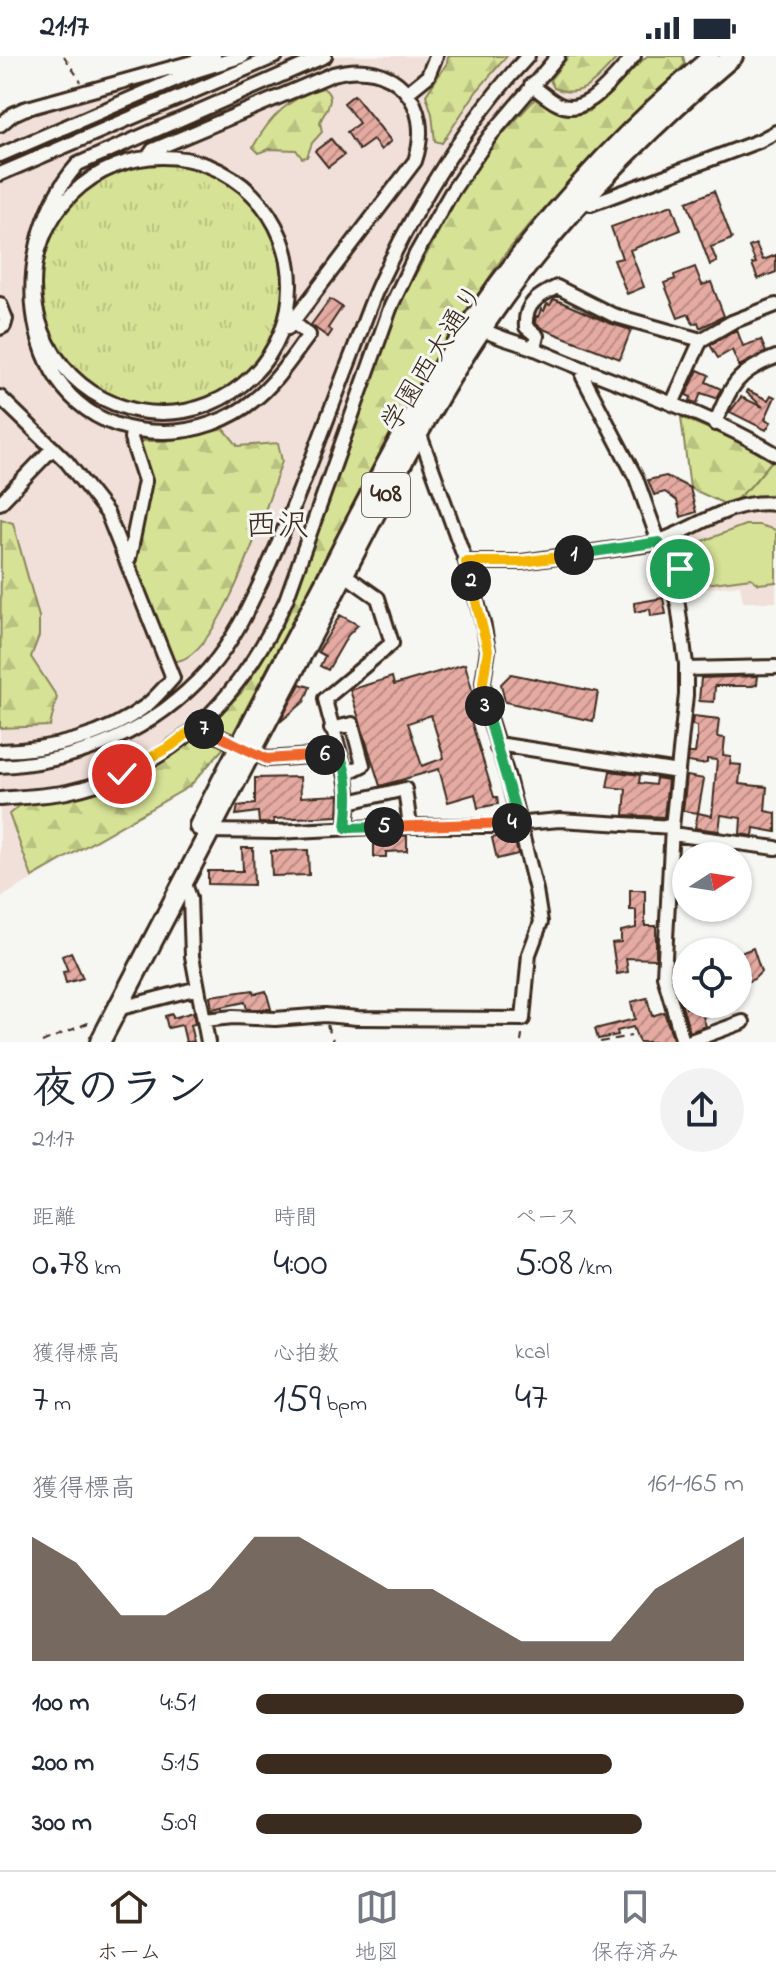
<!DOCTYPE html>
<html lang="ja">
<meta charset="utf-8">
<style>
:root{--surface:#fff;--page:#f2f2f3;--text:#1f2937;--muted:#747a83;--line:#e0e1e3;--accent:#3b2a1e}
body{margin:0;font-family:"Indie Flower","Klee One",sans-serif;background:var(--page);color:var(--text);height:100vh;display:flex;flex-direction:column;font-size:30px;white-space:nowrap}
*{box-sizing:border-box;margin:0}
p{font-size:26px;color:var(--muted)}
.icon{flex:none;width:44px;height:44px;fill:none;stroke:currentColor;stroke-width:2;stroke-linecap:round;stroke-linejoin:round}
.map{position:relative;height:986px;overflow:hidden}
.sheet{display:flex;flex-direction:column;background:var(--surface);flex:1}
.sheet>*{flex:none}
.needle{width:52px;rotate:78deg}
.tools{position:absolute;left:672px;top:786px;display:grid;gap:16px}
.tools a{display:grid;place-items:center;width:80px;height:80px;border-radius:50%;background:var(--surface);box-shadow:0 2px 6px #0004;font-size:40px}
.pin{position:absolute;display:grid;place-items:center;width:68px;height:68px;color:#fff;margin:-34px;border:4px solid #fff;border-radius:50%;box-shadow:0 2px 8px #0007}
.km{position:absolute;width:40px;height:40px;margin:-20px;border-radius:50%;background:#222;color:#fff;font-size:22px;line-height:40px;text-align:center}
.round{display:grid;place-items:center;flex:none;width:84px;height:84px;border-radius:42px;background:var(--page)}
.headline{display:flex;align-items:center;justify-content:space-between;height:136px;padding:0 32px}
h1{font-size:44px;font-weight:600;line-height:60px}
.stats{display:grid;grid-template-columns:repeat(3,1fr);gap:12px;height:136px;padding:8px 32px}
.stats div{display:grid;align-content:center}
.stats b{font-size:40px;font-weight:600}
.stats small{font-size:22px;font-weight:400}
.stats p{font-size:22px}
.chart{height:224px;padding:16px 32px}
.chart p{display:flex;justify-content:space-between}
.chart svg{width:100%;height:144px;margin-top:8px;fill:var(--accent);opacity:.7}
ul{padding:0 32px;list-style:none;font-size:26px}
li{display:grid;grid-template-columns:128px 96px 1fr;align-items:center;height:60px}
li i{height:20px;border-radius:10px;background:var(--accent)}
.status{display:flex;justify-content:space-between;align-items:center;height:56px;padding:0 40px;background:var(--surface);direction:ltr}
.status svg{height:22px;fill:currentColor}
.menu{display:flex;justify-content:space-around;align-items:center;height:112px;border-top:2px solid var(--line);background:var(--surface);font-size:22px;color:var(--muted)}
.menu a{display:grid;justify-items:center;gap:4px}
.menu .on{color:var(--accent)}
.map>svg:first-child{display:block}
</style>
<div class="status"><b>21:17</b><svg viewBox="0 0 49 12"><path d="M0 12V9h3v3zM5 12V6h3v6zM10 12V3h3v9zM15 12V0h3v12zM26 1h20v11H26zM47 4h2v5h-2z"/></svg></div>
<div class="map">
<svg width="776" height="986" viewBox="0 0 776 986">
<defs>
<pattern id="grass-tufts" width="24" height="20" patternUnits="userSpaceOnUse" patternTransform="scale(2)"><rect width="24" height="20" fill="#d6e295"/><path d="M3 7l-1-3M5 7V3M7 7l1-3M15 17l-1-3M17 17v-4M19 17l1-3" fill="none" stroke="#b9c280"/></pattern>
<pattern id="forest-firs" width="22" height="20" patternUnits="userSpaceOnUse" patternTransform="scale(2)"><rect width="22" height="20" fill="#d6e295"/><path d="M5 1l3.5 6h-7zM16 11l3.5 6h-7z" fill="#b9c280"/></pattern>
<pattern id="park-crowns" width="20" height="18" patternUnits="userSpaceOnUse" patternTransform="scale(2)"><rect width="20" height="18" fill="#d6e295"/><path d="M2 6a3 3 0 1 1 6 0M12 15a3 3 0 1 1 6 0" fill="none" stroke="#b9c280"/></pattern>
<pattern id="building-hatch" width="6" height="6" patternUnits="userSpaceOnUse" patternTransform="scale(2)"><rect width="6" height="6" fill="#e5aba3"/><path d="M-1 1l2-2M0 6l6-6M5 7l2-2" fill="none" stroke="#bb8b84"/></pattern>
</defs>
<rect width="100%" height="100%" fill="#f6f6f2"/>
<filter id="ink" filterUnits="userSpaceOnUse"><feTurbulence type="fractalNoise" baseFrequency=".0125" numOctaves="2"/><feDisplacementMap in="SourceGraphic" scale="16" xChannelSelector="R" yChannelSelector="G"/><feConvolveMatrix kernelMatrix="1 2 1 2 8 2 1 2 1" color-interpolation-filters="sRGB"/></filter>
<g filter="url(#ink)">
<!-- built -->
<path fill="#f1e0da" d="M233,0H683L686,9L537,161L506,199L413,338L229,688L191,731L0,842V78L16,64L27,59Z
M776,451V546H743L740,529L679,535L675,521L677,518L676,512L671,510L666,492L669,486L727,456Z"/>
<!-- grass -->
<path fill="url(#grass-tufts)" stroke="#88865a" stroke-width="2" d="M40 229a122 122 0 1 1 244 0a122 122 0 1 1-244 0Z"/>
<!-- forest -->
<path fill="url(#forest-firs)" stroke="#88865a" stroke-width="2" d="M448,0H507L476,36L442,87L435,85L432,58L426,39L447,7Z
M569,0H619C599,20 585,45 554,32L550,24Z
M647,0H683L685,8L537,160L505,198L412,337L228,687L190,730L32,821L9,758L19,750L91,738L149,715L196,683L241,637L276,582L402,243L477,106L535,43C555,54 568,64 590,55Z
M323,32C338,42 325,54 320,66L322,76L312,87L307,101L302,102L296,94L269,93L259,97L253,91C269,62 290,40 323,32Z
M681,361L733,383L772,405L750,431L729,450L690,432Z
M224,373L238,390L278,387L282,405C269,442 218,611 172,605L135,509L151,423L138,385H166Z
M1,463L13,467L39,561V580L31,601L57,641L50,670L0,672Z"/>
<!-- park -->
<path fill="url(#park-crowns)" stroke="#88865a" stroke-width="2" d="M772,405L776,407V446L729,450L750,431Z"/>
<!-- garden -->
<path fill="#d6e295" stroke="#88865a" stroke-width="2" d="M745,469H759L776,474V526L759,528L751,522L698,529L685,526L681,504L687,491Z"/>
<!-- building -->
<path fill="url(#building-hatch)" stroke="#3b2a1e" stroke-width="2" fill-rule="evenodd" d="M354,39L391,85L381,94L373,84L359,94L347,76L359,67L344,47Z
M331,83L344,99L328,111L315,95Z
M714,135L732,183L711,191L717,206L710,209L687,146Z
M672,149L681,174L630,194L644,231L627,238L614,204L622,202L611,171Z
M756,188L763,204L776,199V216L758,223L752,208L756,207L749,191Z
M695,211L702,229L711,226L724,260L700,272L698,266L693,268L689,258L678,262L664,227L675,223L674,219Z
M330,243L342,251L328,272L332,275L328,281L311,269Z
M554,243L609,267L631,274L620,303L543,273L535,267L536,260L538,261L541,253L544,255L547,248L550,249Z
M737,274L743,290L761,284L766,296L739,310L732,294L718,302L710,289Z
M698,314L709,319L706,326L721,333L716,342L701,337L697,347L690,345L691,341L686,339Z
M747,334L768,344L771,339L775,341L765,363L771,366L766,374L730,356L741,341L763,351L746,336Z
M666,420L690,432L696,456L681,461L677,445L665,436L654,439L648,424Z
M663,542L666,558L651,560L650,553L635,556L634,547Z
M340,559L358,569L348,579L328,614L320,610L325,600L318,596Z
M465,608L475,645L466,648L494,741H497L498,748L478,752L475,738L448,746L439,713L380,730L350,634L392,621L394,629ZM431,659L444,702L422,710L408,667Z
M511,618L598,636L593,665L505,646L501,628Z
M758,620L757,628L753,630H715L714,646L699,645L701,622Z
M300,628L310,631L304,646L280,666Z
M693,660L719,663L717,681L725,682L723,700L731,701L730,708L741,709L739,728L767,731L765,755L776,757V776L754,772L753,780L740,778L741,762L721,759L719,775L695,772L698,757L712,760L717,704L707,703V707L701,708L688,706L689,697H695L697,684V670L692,669Z
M610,715L640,719L639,727L655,729L656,722L668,724L664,761L624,759L626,733L607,731Z
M687,720L704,723L698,757L683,755Z
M300,721L301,741L339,739L338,760L274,763V767H259L258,756L236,759L238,750L255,748V722Z
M513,777L518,798L497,803L492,782Z
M394,779L407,780V795L386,796V801H374V781Z
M242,792H253L254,829L208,828V815H243Z
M308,794L309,819L272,820L271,795Z
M630,834H645V870H656V903L626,902L628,916L617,918L612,887L621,886V875L636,872V854H630Z
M753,892L761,916L754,923L742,928L738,919V898Z
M71,896L83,922L66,927L63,916L68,915L62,900Z
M686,924V952L696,948H712L716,957L703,961L706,970L690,976L675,927Z
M253,934L254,938L266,935L271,953H247L245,946L212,953L210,940Z
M647,942L652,960L664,956L674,986H639L633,971L617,975L618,979L598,983L595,973L635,963L631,946Z
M193,956L195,968L190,969L194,986H186L182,969L168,972L165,960L172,958L173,962Z"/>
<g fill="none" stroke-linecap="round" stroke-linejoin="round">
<defs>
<path id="minor" d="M531,29C540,35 548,43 558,48C587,63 616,18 634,0
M407,37L428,20L436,0
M0,69L13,58L24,53L214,0
M0,99L195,15L243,0
M34 229a128 128 0 1 1 256 0a128 128 0 1 1-256 0Z
M148,101L153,94L333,18C393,1 435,47 415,105L288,272
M0,118L276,0
M584,144L591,148L759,85L776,76
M0,248L6,263L4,270L0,272
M294,267L309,279C292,301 276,327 254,344C230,364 196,376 164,376C18,377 0,195 78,108L325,0
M478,271C498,283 519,286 540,295C618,329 703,354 776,398
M534,293L537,280L526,271C524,248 538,240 557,231L613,259L701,284
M585,315L583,321L636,422L663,497L678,549L686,608V639L672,771L664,920L683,986
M0,341L67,406L107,457L173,622C165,631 156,641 147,649C105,681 51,694 0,695
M672,348L701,284L732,266L776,249
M715,368C731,330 736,316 776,301
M0,447L53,392
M126,504L129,503L145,425L131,382L132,375
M466,506H522L650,488C694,476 728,442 776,448
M344,518L378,542L392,587L325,643C333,679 347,709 349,746
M686,613L776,611
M197,670L267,703L340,698
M331,673L352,668L363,709L347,717
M497,692L504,689L678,716
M0,710C80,706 154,675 208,614C234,585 250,549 266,515C298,445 323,372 351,301C361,275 370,247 382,222C418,146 470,61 528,0
M0,743C22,741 46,740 67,736C175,713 242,640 286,544L391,250L416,198L451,137L490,80L558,0
M346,772L349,746L405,733L410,770
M204,775L276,776L395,770H491L560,764L672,771
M672,778L776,792
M184,825L190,842L192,900L208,986
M117,953L198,932
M204,964L233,961L275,963L325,959L357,962L523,963L529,898L541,866L536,834L508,722L486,652L483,626L488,594L484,571L466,506L419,376
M688,986L743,966"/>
<path id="highway" d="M199,770C238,691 280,613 321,534C355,468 388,401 426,337C502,211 598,97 710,3
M100,986C175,843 250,700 324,556C384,442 440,324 518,222C580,140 655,66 733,0"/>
</defs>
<!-- minor casing -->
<use href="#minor" stroke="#3b2a1e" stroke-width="18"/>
<!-- highway casing -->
<use href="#highway" stroke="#3b2a1e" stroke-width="24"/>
<!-- path -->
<path stroke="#3b2a1e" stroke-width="2" stroke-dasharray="8 6" stroke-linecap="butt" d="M64,0L81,26
M327,969L334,986
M42,986L88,967L92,970
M521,986L523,972
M600,986L631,980"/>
<!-- minor -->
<use href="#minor" stroke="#f6f6f2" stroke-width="12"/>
<!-- highway -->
<use href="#highway" stroke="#f6f6f2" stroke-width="18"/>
</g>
</g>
<g fill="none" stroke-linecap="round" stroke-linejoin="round" filter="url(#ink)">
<defs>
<path id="split-1" d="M574,499L659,486L669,515L680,513"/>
<path id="split-2" d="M471,525L466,506H522L574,499"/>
<path id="split-3" d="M471,525L488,594L483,626L485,650"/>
<path id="split-4" d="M485,650L519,766L512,767"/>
<path id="split-5" d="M384,771L512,767"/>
<path id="split-6" d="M325,699L340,698C350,723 349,745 346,772L384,771"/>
<path id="split-7" d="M204,673L267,703L325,699"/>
<path id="split-8" d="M122,718L171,690L197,670L204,673"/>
</defs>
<!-- split-1 casing -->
<use href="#split-1" stroke="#fff" stroke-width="16"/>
<!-- split-2 casing -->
<use href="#split-2" stroke="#fff" stroke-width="16"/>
<!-- split-3 casing -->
<use href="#split-3" stroke="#fff" stroke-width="16"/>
<!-- split-4 casing -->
<use href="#split-4" stroke="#fff" stroke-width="16"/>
<!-- split-5 casing -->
<use href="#split-5" stroke="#fff" stroke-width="16"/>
<!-- split-6 casing -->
<use href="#split-6" stroke="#fff" stroke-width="16"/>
<!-- split-7 casing -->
<use href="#split-7" stroke="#fff" stroke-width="16"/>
<!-- split-8 casing -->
<use href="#split-8" stroke="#fff" stroke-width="16"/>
<!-- split-1 -->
<use href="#split-1" stroke="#22a559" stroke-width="10"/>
<!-- split-2 -->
<use href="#split-2" stroke="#f5b400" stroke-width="10"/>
<!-- split-3 -->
<use href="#split-3" stroke="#f5b400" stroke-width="10"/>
<!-- split-4 -->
<use href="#split-4" stroke="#22a559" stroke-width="10"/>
<!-- split-5 -->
<use href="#split-5" stroke="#f0652b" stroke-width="10"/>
<!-- split-6 -->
<use href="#split-6" stroke="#22a559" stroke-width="10"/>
<!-- split-7 -->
<use href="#split-7" stroke="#f0652b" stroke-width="10"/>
<!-- split-8 -->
<use href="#split-8" stroke="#f5b400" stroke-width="10"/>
</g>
<g text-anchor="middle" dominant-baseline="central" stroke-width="6" stroke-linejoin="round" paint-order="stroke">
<!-- shield labels -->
<rect fill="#f6f6f2" stroke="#73675e" stroke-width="2" x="362" y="417" width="48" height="44" rx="6"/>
<g font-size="26" font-weight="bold" fill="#3b2a1e">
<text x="386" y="439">408</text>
</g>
<!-- street labels -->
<g font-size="28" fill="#3b2a1e" stroke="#f6f6f2">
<text transform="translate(434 303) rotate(-58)">学園西大通り</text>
</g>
<!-- quarter labels -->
<g font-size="32" fill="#3b2a1e" stroke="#f6f6f2">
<text x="277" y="471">西沢</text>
</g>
</g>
</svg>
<div class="tools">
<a><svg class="needle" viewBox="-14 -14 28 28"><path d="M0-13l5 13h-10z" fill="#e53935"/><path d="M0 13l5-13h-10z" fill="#747a83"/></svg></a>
<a><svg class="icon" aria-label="locate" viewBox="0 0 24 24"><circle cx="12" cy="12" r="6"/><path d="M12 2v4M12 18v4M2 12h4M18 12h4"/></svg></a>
</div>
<div class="pin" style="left:680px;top:513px;background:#1e9e55"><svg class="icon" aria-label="arrive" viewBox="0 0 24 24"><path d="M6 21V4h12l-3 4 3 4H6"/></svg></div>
<div class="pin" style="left:122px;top:718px;background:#d93025"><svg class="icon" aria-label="check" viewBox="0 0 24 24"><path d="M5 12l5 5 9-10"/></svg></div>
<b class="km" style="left:574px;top:499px">1</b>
<b class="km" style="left:471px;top:525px">2</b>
<b class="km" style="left:485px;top:650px">3</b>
<b class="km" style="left:512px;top:767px">4</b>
<b class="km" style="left:384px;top:771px">5</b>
<b class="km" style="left:325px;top:699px">6</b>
<b class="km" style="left:204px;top:673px">7</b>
</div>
<section class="sheet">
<div class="headline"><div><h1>夜のラン</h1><p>21:17</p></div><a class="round"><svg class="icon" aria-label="share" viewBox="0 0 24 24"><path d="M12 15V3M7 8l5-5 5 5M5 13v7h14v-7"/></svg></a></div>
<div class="stats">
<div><p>距離</p><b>0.78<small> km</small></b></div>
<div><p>時間</p><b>4:00</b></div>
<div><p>ペース</p><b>5:08<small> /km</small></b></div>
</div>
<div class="stats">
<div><p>獲得標高</p><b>7<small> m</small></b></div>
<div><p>心拍数</p><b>159<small> bpm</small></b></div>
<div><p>kcal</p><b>47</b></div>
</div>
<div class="chart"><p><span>獲得標高</span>161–165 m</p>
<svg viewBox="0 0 160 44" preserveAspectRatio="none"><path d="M0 44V6L10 14L20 30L30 30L40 22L50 6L60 6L70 14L80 22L90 22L100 30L110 38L120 38L130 38L140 22L150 14L160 6V44z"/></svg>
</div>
<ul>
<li><b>100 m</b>4:51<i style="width:100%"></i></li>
<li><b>200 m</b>5:15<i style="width:73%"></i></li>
<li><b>300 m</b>5:09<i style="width:79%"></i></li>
</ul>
</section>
<nav class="menu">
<a class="on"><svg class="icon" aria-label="home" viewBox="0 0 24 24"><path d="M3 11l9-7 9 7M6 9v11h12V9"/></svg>ホーム</a>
<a><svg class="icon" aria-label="map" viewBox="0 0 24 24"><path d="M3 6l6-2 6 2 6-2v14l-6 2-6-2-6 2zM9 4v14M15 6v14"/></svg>地図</a>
<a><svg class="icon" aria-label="saved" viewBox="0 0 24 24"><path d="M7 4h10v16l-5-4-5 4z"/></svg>保存済み</a>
</nav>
